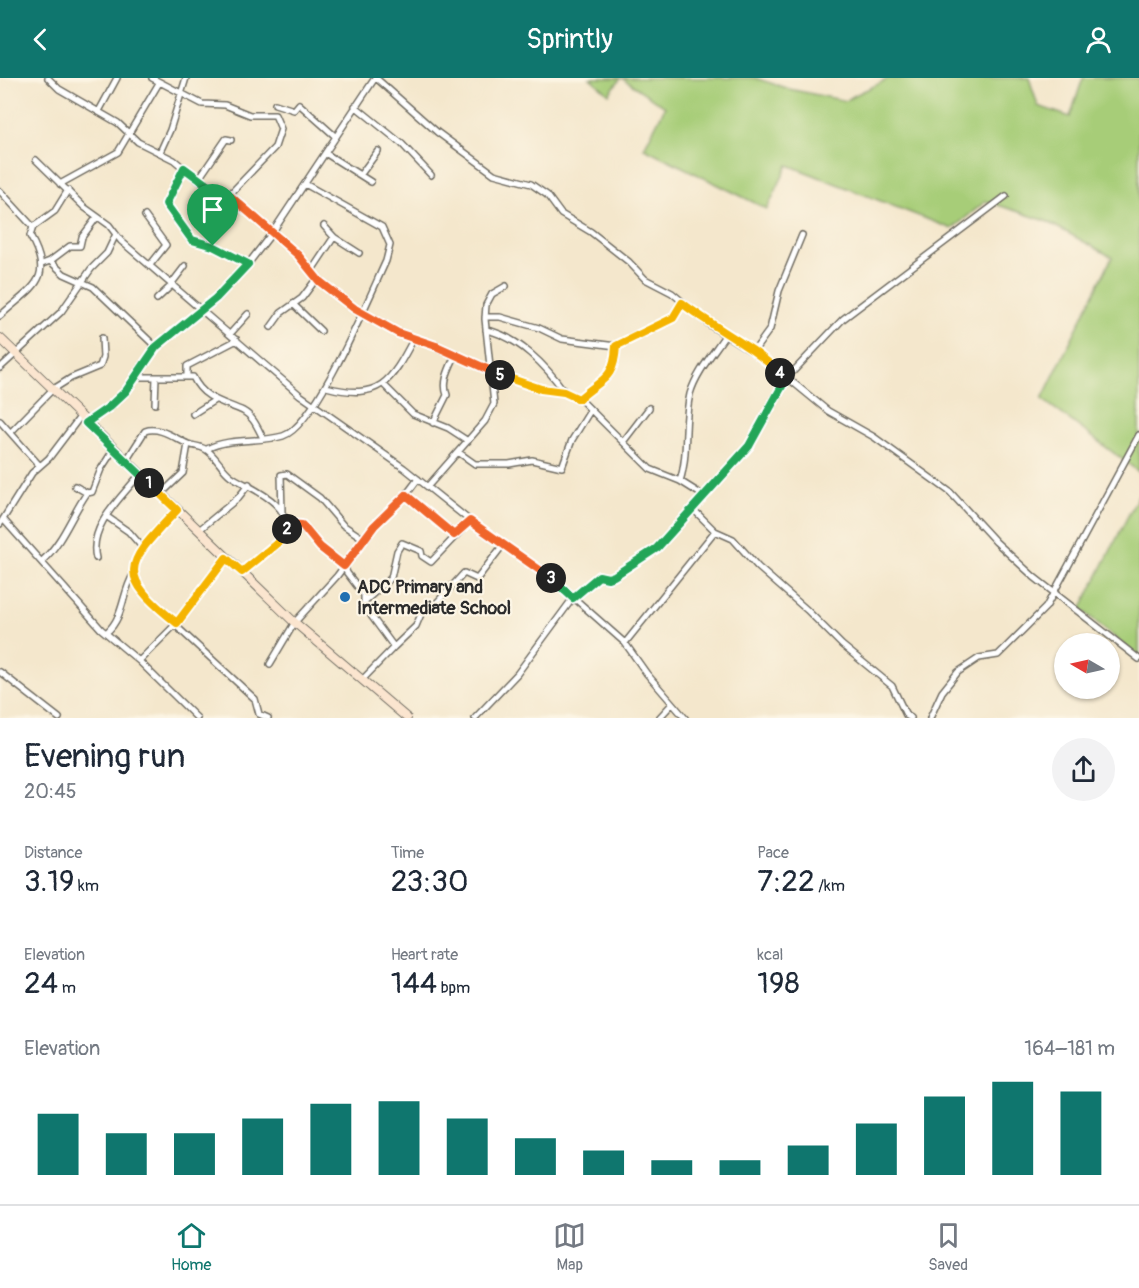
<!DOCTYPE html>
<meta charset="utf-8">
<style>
:root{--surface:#fff;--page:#f2f2f3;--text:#1f2937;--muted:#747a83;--line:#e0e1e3;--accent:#0f766e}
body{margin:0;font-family:Pangolin,sans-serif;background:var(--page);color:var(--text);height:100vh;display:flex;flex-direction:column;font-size:22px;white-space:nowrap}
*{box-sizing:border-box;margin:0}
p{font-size:20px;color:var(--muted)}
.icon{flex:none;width:33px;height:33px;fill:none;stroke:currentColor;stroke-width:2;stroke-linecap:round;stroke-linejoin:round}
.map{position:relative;height:640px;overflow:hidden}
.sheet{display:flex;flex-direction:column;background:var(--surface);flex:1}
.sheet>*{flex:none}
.needle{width:39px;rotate:279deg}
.buttons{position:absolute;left:1054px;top:555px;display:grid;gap:12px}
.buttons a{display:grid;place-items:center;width:66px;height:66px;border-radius:50%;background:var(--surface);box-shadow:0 2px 4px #0004;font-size:30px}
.pin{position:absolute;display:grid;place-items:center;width:51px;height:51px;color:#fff;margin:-62px -26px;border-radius:50% 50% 50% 0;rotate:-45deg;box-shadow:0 0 6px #0007}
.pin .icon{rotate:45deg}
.km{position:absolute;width:30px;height:30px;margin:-15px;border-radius:50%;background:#222;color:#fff;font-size:16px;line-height:30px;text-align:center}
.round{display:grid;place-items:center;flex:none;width:63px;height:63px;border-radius:32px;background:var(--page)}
.summary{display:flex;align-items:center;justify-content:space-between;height:102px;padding:0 24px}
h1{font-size:33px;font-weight:600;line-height:45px}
.figures{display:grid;grid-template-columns:repeat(3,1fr);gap:9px;height:102px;padding:6px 24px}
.figures div{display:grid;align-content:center}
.figures b{font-size:30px;font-weight:600}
.figures small{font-size:16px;font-weight:400}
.figures p{font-size:16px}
.chart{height:168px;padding:12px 24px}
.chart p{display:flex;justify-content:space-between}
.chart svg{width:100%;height:108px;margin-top:6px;stroke:var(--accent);stroke-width:6}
header{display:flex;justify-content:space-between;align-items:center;height:78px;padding:0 24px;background:var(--accent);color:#fff;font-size:27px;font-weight:600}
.menu{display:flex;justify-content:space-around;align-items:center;height:84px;border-top:2px solid var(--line);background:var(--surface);font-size:16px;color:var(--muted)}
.menu a{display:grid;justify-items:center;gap:3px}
.menu .current{color:var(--accent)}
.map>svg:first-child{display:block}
</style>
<header><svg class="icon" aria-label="back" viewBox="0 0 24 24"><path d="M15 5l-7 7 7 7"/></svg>Sprintly<svg class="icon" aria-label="person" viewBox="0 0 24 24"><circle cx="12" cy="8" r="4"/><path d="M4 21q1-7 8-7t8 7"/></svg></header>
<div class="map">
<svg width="1139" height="640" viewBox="0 0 1139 640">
<rect width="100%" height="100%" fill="#fcf5e5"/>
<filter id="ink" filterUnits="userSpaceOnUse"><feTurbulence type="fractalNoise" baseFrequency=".0167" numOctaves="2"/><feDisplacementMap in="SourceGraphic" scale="12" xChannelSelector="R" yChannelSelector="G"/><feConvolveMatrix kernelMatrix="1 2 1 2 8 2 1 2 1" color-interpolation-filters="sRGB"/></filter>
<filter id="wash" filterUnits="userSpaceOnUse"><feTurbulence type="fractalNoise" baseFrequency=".008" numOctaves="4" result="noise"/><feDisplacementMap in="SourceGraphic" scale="24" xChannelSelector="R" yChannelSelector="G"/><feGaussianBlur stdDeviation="1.35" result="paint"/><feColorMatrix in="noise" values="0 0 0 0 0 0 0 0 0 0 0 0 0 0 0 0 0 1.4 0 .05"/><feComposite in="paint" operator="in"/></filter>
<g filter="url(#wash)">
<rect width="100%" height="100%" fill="#f4e7cc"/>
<!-- green -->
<path fill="#a7cd78" stroke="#697c52" stroke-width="1.5" d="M590,0H621L609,16Z
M622,0H755L789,11L846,23C858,13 874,10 889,0H1029L1038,28L1070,39L1083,0H1139V394L1042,321L1112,179L1046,143L986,123L952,151L788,87L767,131L644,70L665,29Z
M1139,416V580L1081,531Z"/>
</g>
<g filter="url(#ink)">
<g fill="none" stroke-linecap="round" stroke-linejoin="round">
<defs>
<path id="minor" d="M48,0L59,11L118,45L138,64L174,82L199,103L229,117L298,177L319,203L355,231L398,255L436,268L490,293L541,311L564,313L580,321L650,391L680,403L704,418
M152,0L202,26L225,27L250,37H275L281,51L275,69L229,117
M376,0L437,54L494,96L531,106L547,117L561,136L591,154L629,184L645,201L672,215L710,247L767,283L828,333L874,359L950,414L996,464L1034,499L1139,581
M275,26L294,32L299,26L336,59
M355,28L402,66L431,97
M99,33L117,0
M160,74L170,52L186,0
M325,75L371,104
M36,82L84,129L109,147L121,163L300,317L404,390L484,454L548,497L625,565L647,596L685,640
M184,90L166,126L191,162L213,168L248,186
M361,96L378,73
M198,102L226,61L231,62
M60,106L118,74L159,5
M0,113L33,149L30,158C56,203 31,209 0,238
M145,138L166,167L150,187
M324,148L334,159
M33,149L55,133L68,112
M50,183L70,168H80L82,159L97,139
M42,186L50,183L64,196L93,209L156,269
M312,192L334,159L359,175
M172,205L185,188
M157,221L173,206
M293,226L321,253
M485,239H500L539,250L562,261L616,268L673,240L682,225
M271,249L281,235L302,220L317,200
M486,252C518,258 547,289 564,313
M230,256L248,236
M754,273L770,251L779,213L802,157
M0,290L61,234L91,191L107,175L116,156
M187,297V288L237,262
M138,299H193C203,321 223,324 243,333C254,339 258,351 263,360
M384,307L413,336L448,350L468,363
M326,309C380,323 391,304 414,260
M580,321C603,299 614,306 616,268
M155,326L156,299
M193,336L215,322
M0,343L39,387
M86,345L109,329L126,313L156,269L216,221L248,186L272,155L375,0
M433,345L447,317C442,304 449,291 455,278
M12,353L52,312L71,300L100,288L103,279L102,260
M623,364L649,330
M207,371C230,359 258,365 283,358C316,348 370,217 386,183L390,167L382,149L305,106
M458,374L475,386H509L532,382L562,389L572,362L590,333
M126,383L145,353C160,348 174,360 188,366C193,368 200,368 205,371C215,376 221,391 231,398C252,412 291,423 287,457L242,494
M680,403C689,375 683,345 690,316C696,295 714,274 726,256
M75,408L87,415
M428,408L485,343L494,326L485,241L486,227L492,216L506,208
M161,416L183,395L188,366
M406,417L455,457
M693,431L715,453L733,461L758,489L807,532L842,567L892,608L906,637L911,640
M282,434L281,397L287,396L320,420L343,447L364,461
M106,438L129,454L143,470
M3,441L101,551L139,583L197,640
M0,446L32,395L49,380L80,339
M288,446L301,447L320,469L344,487L347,495L364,517V524L372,539L394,569L362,602
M199,452L238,420L249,406
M96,480C88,448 122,419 140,396
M42,483C63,464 71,438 87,415L92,414L101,391L114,371
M364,524L391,500L397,473L402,465L421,473L422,478L431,484L470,443
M177,545C112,495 128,485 177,432
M175,547L255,621L259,636L268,640
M107,554C124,539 122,515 133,497
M625,565L715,453
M394,569L416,548L424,529L432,530L464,495L477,501L503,467
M139,583L175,547L226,480
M270,586L295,544L337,498L374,448L406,417L418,401
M0,594L59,640
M475,640L517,596L573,520L599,498L608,500L614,498L657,470L749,368L786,301L843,241L1006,118
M659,640L672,626
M930,640L942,614L958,594L979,580L998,577L1046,529L1139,357"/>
<path id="secondary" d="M0,260L293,543L407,640"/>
</defs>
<!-- minor casing -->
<use href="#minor" stroke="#716d63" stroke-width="8"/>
<!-- secondary casing -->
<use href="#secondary" stroke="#716d63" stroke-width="10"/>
<!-- minor -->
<use href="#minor" stroke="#fff" stroke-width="5"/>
<!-- secondary -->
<use href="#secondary" stroke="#fbe5cf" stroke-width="8"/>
</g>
</g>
<g fill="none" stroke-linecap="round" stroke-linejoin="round" filter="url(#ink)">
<defs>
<path id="split-1" d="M149,405L86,345L109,329L126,313L156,269L216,220L248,186L213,168"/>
<path id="split-2" d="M149,405L177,432C128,485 112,494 177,545L226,480L242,494L287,457V451"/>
<path id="split-3" d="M287,451L288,446L302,447L320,469L344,488L374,448L406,417L454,457L470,443L551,500"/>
<path id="split-4" d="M551,500L573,520L599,498L608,500L614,498L657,470L749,368L786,301L780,295"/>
<path id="split-5" d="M500,297L541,311L564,314L579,321C602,300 614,303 616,268L673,240L682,225C714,250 751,267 780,295"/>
<path id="split-6" d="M207,107L229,117L298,177L319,203L355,231L398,255L436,268L500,297"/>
<path id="split-7" d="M207,107L184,90L166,126L192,162L213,168"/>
</defs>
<!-- split-1 casing -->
<use href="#split-1" stroke="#fff" stroke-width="12"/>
<!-- split-2 casing -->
<use href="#split-2" stroke="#fff" stroke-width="12"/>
<!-- split-3 casing -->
<use href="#split-3" stroke="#fff" stroke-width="12"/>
<!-- split-4 casing -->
<use href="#split-4" stroke="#fff" stroke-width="12"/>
<!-- split-5 casing -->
<use href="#split-5" stroke="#fff" stroke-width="12"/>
<!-- split-6 casing -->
<use href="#split-6" stroke="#fff" stroke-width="12"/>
<!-- split-7 casing -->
<use href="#split-7" stroke="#fff" stroke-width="12"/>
<!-- split-1 -->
<use href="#split-1" stroke="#22a559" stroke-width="8"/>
<!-- split-2 -->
<use href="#split-2" stroke="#f5b400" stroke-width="8"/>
<!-- split-3 -->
<use href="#split-3" stroke="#f0652b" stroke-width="8"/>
<!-- split-4 -->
<use href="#split-4" stroke="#22a559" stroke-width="8"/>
<!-- split-5 -->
<use href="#split-5" stroke="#f5b400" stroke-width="8"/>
<!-- split-6 -->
<use href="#split-6" stroke="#f0652b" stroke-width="8"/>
<!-- split-7 -->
<use href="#split-7" stroke="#22a559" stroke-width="8"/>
</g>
<!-- markers -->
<circle fill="#1f6fb2" stroke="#fcf5e5" stroke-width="2" cx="345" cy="519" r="6"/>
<g text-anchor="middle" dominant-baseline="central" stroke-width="4.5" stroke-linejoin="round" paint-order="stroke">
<!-- poi labels -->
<g font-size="18" font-weight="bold" fill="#2b2b2b" stroke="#fcf5e5" text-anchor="start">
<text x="357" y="509">ADC Primary and<tspan x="357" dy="21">Intermediate School</tspan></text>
</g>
</g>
</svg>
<div class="buttons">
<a><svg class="needle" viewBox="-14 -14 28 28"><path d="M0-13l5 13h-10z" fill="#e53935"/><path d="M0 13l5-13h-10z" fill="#747a83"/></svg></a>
</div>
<div class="pin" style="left:213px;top:168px;background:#1e9e55"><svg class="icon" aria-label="arrive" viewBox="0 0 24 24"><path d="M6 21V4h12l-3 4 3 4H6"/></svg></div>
<b class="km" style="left:149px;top:405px">1</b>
<b class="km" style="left:287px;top:451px">2</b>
<b class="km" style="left:551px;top:500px">3</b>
<b class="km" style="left:780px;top:295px">4</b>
<b class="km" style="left:500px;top:297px">5</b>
</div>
<section class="sheet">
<div class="summary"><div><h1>Evening run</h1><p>20:45</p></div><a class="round"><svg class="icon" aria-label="share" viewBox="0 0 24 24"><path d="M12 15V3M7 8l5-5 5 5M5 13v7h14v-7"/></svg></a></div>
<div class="figures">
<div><p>Distance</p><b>3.19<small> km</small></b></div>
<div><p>Time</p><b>23:30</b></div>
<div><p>Pace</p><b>7:22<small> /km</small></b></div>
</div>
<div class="figures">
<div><p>Elevation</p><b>24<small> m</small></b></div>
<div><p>Heart rate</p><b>144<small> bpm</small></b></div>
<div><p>kcal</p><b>198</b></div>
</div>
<div class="chart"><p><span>Elevation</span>164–181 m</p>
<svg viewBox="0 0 160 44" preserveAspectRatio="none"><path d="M5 44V19M15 44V27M25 44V27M35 44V21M45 44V15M55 44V14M65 44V21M75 44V29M85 44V34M95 44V38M105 44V38M115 44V32M125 44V23M135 44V12M145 44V6M155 44V10"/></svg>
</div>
</section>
<nav class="menu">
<a class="current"><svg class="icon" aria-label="home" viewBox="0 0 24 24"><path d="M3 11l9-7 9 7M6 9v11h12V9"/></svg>Home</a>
<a><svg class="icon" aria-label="map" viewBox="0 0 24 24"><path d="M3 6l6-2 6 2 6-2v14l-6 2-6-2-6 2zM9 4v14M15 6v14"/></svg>Map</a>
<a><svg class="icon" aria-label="saved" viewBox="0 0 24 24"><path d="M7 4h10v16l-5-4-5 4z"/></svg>Saved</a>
</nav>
